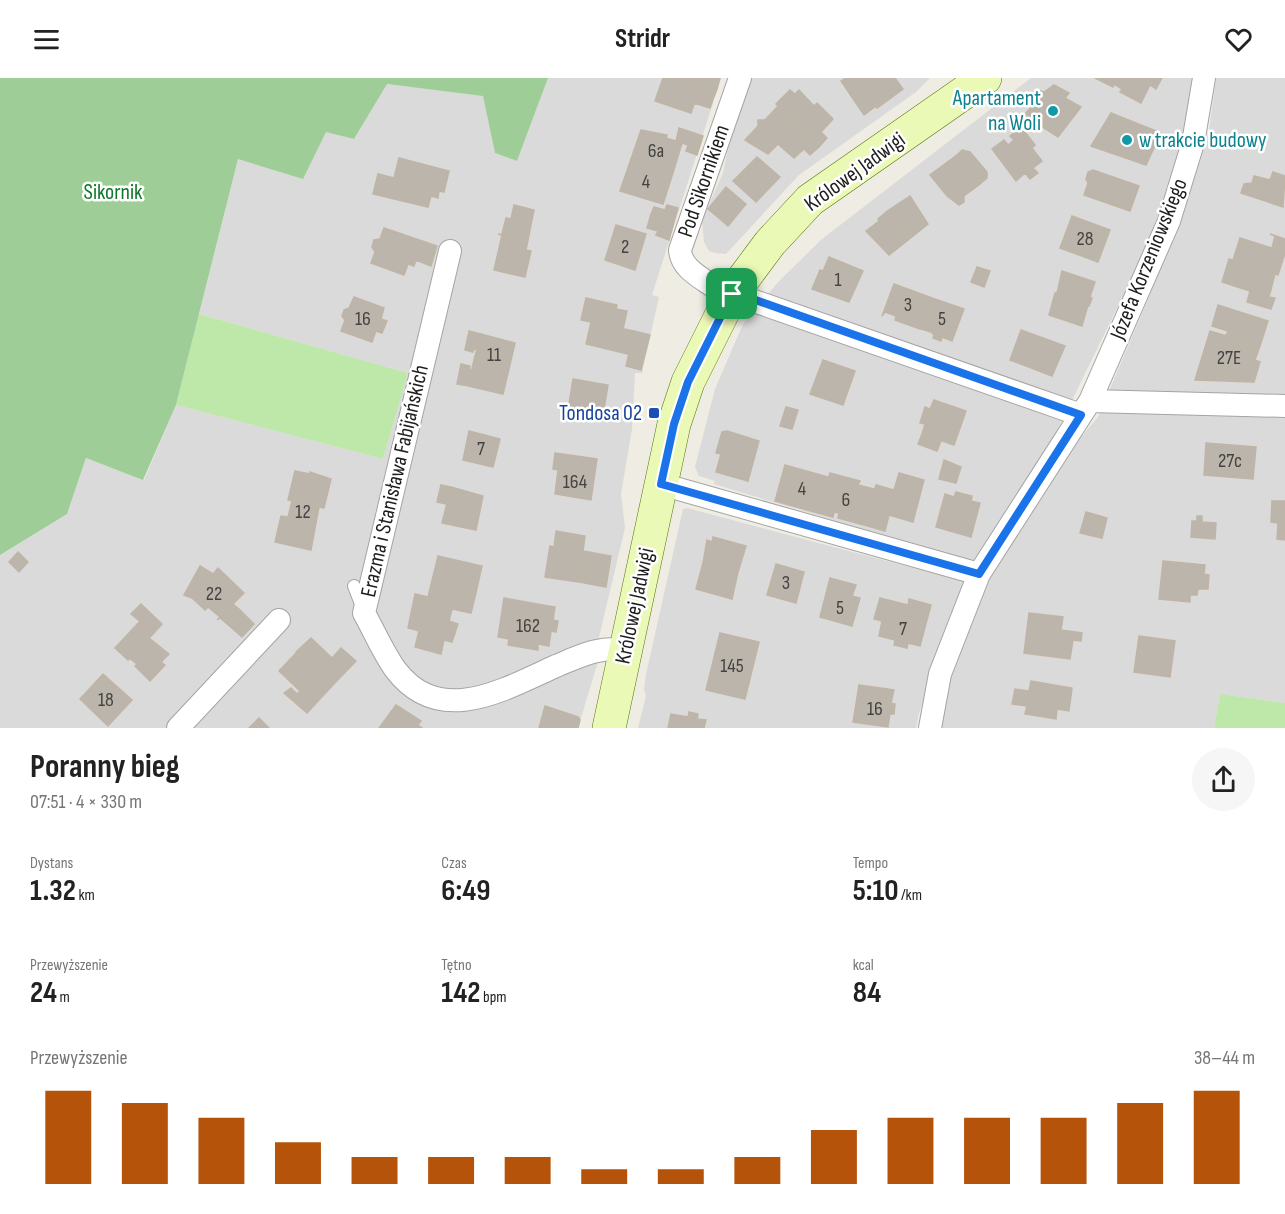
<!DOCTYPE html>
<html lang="pl">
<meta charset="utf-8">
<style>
:root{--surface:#fff;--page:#f6f6f6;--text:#222;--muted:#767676;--accent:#b45309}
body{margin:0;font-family:"Sofia Sans Condensed",sans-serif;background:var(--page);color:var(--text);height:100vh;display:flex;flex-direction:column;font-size:22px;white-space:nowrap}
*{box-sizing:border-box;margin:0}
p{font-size:20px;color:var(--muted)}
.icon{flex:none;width:33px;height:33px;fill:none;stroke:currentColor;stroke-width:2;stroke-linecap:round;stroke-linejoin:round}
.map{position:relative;height:650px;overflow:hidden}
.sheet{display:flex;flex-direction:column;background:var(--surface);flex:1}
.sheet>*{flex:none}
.pin{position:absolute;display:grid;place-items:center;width:51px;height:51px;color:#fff;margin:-26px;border-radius:12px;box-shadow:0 3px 9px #0006}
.round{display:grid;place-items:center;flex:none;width:63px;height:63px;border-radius:32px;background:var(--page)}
.overview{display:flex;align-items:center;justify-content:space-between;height:102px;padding:0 30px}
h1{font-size:33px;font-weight:700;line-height:45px}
.metrics{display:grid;grid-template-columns:repeat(3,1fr);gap:9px;height:102px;padding:6px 30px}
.metrics div{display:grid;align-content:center}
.metrics b{font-size:30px;font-weight:700}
.metrics small{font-size:16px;font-weight:400}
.metrics p{font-size:16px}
.chart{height:168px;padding:12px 30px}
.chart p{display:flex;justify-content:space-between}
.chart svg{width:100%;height:108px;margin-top:6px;stroke:var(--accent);stroke-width:6}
header{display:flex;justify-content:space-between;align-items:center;height:78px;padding:0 30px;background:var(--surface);font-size:27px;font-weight:700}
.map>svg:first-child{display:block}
</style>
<header><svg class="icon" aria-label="menu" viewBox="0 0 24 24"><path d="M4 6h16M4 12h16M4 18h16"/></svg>Stridr<svg class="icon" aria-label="heart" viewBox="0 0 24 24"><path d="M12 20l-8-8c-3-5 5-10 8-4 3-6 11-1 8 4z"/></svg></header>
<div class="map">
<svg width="1285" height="650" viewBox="0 0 1285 650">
<rect width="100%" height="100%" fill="#eeece3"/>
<!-- residential -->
<path fill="#dbdada" d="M548,0H721L652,217L659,219L642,295H635L632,351L621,416L625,450L599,559V580L578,650H0V477L67,436L86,380L144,402L176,327L383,381L408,295L199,236L238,81L326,53L354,61L386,6L483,17L495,75L517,83Z
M749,0H930L916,14L799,97L726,176L716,175L709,173L704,164L702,142L723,95L732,50Z
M1031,0H1198L1183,71L1144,175L1055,357L976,486L714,406L715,403L699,398L695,389L715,311L743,246L779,203L822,161Z
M1216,0H1285V625L1220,616L1214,650H934L979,514L1056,388L1098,339L1149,219L1198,89L1209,53Z
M687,430L966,504L919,635L916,650H638L646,618L644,612L646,596L683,431Z"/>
<!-- grass -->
<path fill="#bde8a9" d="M199,236L408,295L383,381L176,327Z
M1220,616L1285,625V650H1214Z"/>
<!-- forest -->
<path fill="#9ecd98" d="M0,0H548L517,83L495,75L483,18L387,6L354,61L326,54L303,101L238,81L176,327L143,402L86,380L67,436L0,477Z"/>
<!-- building -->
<path fill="#bbb5ac" stroke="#c0b5a5" stroke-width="1.5" d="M663,0H681L701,6L691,35L655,23Z
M681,0H720L717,11Z
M846,0H895L903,11L877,30L876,28L864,37L841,3Z
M1095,0H1162L1156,11L1150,7L1141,25L1120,14L1122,11L1114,6L1113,9Z
M701,6L717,11L713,21L698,16Z
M1054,7L1069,15L1065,20L1081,29L1058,59L1024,37L1035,25L1031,17L1037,12L1044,14Z
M790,12L795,16L799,12L814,28L817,25L833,41L821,54L827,60L819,69L776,26Z
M698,16L713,21L710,30L694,25Z
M778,28L785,35L765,55L777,67L768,76L745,62L758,48V42H765Z
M785,35L819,69L810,77L804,71L794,80L765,55Z
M1111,35L1161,55L1146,87L1091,68Z
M1021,49L1035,67L1032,70L1042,83L1033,90L1038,95L1030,101L1025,95L1016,103L992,71L1004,62L1008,67L1014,62L1010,58Z
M679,50L703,58L697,77L686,73L688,67L676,63Z
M641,52L667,57L666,60L682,65L673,95L631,81Z
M962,72L970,74L987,94V100L980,106L957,77Z
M957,77L980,106L964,118V124L959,127L947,118L930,97Z
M757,79L780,99L756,124L733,103Z
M399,80L449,93L444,114L439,113L438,120L431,118L428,129L373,116L378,96L394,100Z
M631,81L673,95L663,126L620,113Z
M1093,92L1139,108L1130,133L1084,117L1088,105L1086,101L1088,94Z
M1273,94L1285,98L1283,129L1241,115L1244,106L1252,105L1254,98L1270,102Z
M726,109L746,126L728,148L708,131Z
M910,118L928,146L908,162L886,134Z
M514,127L534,132L528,162L502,156L506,140L511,141Z
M667,127L678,130L674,144L651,136L654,129L665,132Z
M886,134L908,162L889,177L866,153L879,143L878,141Z
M651,136L674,144L669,162L656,157L658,153L647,150Z
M1072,138L1110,152L1098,184L1060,170Z
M616,147L646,156L635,192L605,182Z
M384,150L437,168L431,188L416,182L414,188L408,186L404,197L371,185L375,174L372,169L374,162L380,161Z
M498,156L528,162L526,172L531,173L525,199L494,192L502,157Z
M1270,156L1285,161V175L1278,197L1233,182L1240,160L1272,170L1275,158Z
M829,179L863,193L849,224L812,211L820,192L823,193Z
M1229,181L1275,196L1269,219L1275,220L1271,231L1247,224L1250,213L1222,204Z
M977,189L990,193L984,209L971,204Z
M1062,193L1095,204L1090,219L1092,220L1089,228L1057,215Z
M894,206L932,220L920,251L895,242L896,238L885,234L882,238Z
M1055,215L1088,227L1082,248L1049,237Z
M354,219L384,230L381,241L387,243L382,255L376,253L372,264L341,253L345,242L342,238L344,232L349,230Z
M586,220L617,227L616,231L627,233L623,251L581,242Z
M932,220L964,231L952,263L942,259L941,263L933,260L934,257L931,254L921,251Z
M1218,227L1268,243L1260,268L1226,257L1228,253L1212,248Z
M591,244L634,253L628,276L586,266Z
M1021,252L1065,268L1052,298L1010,282Z
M469,253L481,256L477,272L474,271L473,274L465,272Z
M634,253L650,257L641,292L626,288Z
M1210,253L1260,268L1255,282L1260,284L1254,304L1195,302Z
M481,256L515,265L509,291L474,282Z
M474,282L509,291L503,316L468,308Z
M823,282L855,293L843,327L810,316Z
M461,286L470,288L469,291L472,292L468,308L457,306Z
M573,301L608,307L602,343L567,338Z
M934,322L966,333L954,367L922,356L925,346L920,345L925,329L930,331Z
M786,329L798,332L792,351L780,348Z
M469,353L500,361L493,389L463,382Z
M727,353L759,363L748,403L716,394L721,376L716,375L722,354Z
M922,356L941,363L937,373L918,366Z
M1206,365L1256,369L1253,401L1204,397Z
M555,375L597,381L591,422L555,416L558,392L553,391Z
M944,382L961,389L956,405L939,401Z
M785,387L828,399L818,435L775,423Z
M295,393L310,396V394L331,401L324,430L319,429L311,472L275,464L281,438L288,439L292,423L288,422Z
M830,395L860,403L858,407L874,411L864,447L838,440L839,435L834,434L833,439L818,435Z
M899,395L924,402L913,444L889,437L885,453L864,447L876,407L894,412Z
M441,407L451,409L446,426L437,424Z
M451,409L483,418L476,452L442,445Z
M956,414L972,418L971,423L980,425L971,459L936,449L945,416L954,419Z
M1272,423H1285V462L1277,461L1278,445L1271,444Z
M1086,434L1107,440L1102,460L1080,455Z
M1197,438H1202V444L1216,445L1215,461L1191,459L1192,443H1197Z
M556,453L585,458L583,473L589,474L585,491L580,490L578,504L545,499L550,468L554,469Z
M713,459L746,468L738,494L703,485L707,462L712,464Z
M18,474L28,484L19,494L9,484Z
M589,474L611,478L606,509L579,504L581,490L585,491Z
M438,478L482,488L475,519L463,516L464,512L457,511L449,543L458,546L452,564L444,562L441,576L415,569L419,553L408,550L415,516L428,519Z
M1163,483L1205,487L1204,496L1209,497L1208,511H1198L1197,517H1190V524L1159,521Z
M703,485L738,494L732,521L696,511Z
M776,486L804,494L796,525L767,517Z
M200,488L213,496L218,490L244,515L233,526L239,531L226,545L220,540L217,542L220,539L208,529L205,532L192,520L184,517Z
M830,500L856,507L852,518L860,520L852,548L820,539Z
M457,511L464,512L463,516L475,519L471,535L452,531Z
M504,520L555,529L553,542L558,543L556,554L551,553L549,568L538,566V572L508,567L509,561L498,559Z
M880,520L908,527L909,521L931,527L920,568L908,565L907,570L894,567L895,562L879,558L882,543L874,541Z
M141,526L162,546L154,555L131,536Z
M239,531L254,546L242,559L226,545Z
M1029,535L1063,539L1061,552L1082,555L1081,563L1073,562L1070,581L1024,575Z
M141,542L154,555L149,560L169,576L161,584L165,587L150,603L135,588L137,586L129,580L128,582L115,570Z
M720,555L759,564L745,621L706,612Z
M1139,558L1175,563L1170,599L1134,594Z
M311,560L332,580L341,570L356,583L332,608L296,574Z
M296,575L332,608L307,635L284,615L291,610L297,616L300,613L279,593Z
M103,596L132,622L108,648L80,621Z
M1031,603L1072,610L1069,633L1057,631L1056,641L1025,636L1027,628L1012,626L1015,611L1029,613Z
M859,607L894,612L891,625L895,626L894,636H890L888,649L853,644Z
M396,627L421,643L418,647L422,650H379Z
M545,628L578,639L580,642L578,650H539Z
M689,634L698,636L697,641L706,642L704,650H668L671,636L688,639Z
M259,640L269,650H249Z"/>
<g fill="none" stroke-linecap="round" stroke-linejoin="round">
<defs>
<path id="lane" d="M354,508L363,531"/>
<path id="street" d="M740,0L680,172C681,190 700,199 714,209L1081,337
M450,173L364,535C374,553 383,574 395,591C439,650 503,612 556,588C580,578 599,568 626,572
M1090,323L1285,328
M661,406L979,496
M178,650L279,542
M930,650L940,596L979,496L1090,323L1169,143L1193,65L1204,0"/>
<path id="secondary" d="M609,650L674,346L688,304L732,216L770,165L810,122L985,0"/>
</defs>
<!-- lane casing -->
<use href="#lane" stroke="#a4a4a4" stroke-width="14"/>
<!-- street casing -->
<use href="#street" stroke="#a4a4a4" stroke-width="24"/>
<!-- secondary casing -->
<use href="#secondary" stroke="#547206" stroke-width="34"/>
<!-- lane -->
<use href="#lane" stroke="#fff" stroke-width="12"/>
<!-- street -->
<use href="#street" stroke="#fff" stroke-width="22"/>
<!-- secondary -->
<use href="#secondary" stroke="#eaf9b6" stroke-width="33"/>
</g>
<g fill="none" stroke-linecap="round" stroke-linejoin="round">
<defs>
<path id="route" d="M732,216L750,220L1081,337L979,496L661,406L674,346L688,304Z"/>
</defs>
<!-- route casing -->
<use href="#route" stroke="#fff" stroke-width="12"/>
<!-- route -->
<use href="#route" stroke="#1a73e8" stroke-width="8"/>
</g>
<!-- markers -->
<g fill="#0f9aa8" stroke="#fff" stroke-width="2">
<circle cx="1053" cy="33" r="6"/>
<circle cx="1127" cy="62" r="6"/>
</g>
<rect fill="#1a4fb4" stroke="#fff" stroke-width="2" x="648" y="329" width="12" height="12" rx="3"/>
<g text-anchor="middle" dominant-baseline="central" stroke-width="5" stroke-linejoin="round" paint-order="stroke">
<!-- number labels -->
<g font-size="20" fill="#444341">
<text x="656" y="73">6a</text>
<text x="646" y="104">4</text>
<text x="1085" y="161">28</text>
<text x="625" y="169">2</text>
<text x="838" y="202">1</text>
<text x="908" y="227">3</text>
<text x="363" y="241">16</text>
<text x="942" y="241">5</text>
<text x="494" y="277">11</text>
<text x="1229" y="280">27E</text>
<text x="481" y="371">7</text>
<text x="1230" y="383">27c</text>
<text x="575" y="404">164</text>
<text x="802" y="411">4</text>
<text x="846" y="422">6</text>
<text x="303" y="434">12</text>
<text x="786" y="505">3</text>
<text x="214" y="516">22</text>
<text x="840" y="530">5</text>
<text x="528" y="548">162</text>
<text x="903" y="551">7</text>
<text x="732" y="588">145</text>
<text x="106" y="622">18</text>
<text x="875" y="631">16</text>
</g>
<!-- culture labels -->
<g font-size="22" fill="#0d838f" stroke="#fff" text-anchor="end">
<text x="1041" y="20">Apartament<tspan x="1041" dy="25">na Woli</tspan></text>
<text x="1139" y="62" text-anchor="start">w trakcie budowy</text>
</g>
<!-- street labels -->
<g font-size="22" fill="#1d1d1d" stroke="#fff">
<text transform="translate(855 94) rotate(-36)">Królowej Jadwigi</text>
<text transform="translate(704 103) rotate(-71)">Pod Sikornikiem</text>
<text transform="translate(1149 181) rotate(-68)">Józefa Korzeniowskiego</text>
<text transform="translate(395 403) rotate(-77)">Erazma i Stanisława Fabijańskich</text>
<text transform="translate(635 528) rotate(-78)">Królowej Jadwigi</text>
</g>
<!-- park labels -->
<g font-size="22" fill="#0c7928" stroke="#fff">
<text x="113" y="114">Sikornik</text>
</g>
<!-- transit labels -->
<g font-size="22" fill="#164399" stroke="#fff" text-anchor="end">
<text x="642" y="335">Tondosa 02</text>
</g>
</g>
</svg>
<div class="pin" style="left:732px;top:216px;background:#1e9e55"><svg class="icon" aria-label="arrive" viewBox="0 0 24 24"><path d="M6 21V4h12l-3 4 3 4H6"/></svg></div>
</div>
<section class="sheet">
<div class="overview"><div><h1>Poranny bieg</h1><p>07:51 · 4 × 330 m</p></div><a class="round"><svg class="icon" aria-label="share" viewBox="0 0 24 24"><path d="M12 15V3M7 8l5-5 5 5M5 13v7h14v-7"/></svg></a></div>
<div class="metrics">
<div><p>Dystans</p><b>1.32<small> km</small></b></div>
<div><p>Czas</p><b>6:49</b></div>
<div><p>Tempo</p><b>5:10<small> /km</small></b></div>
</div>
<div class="metrics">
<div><p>Przewyższenie</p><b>24<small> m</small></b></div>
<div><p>Tętno</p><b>142<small> bpm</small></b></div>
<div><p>kcal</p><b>84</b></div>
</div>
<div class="chart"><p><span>Przewyższenie</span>38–44 m</p>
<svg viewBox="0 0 160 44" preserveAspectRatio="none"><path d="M5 44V6M15 44V11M25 44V17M35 44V27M45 44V33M55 44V33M65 44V33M75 44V38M85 44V38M95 44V33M105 44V22M115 44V17M125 44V17M135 44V17M145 44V11M155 44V6"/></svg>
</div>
</section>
